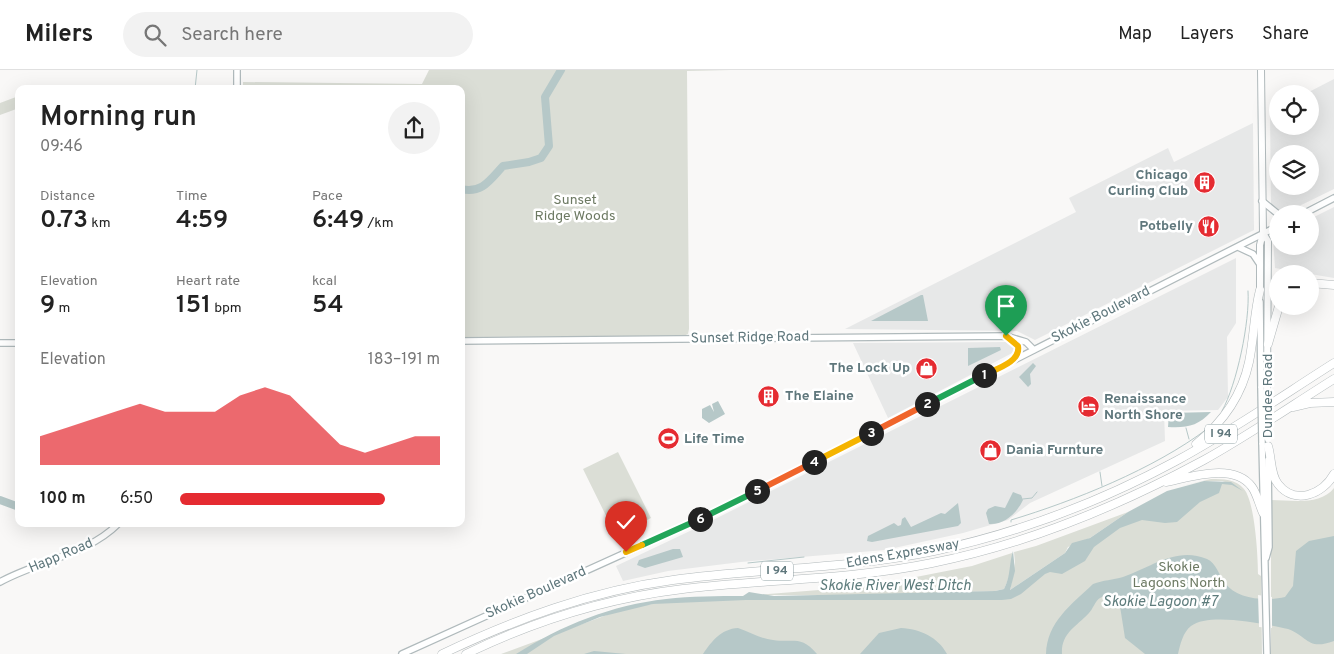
<!DOCTYPE html>
<meta charset="utf-8">
<style>
:root{--surface:#fff;--page:#f2f2f2;--text:#222;--muted:#767676;--line:#e0e0e0;--accent:#e52b31}
body{margin:0;font-family:Overpass,sans-serif;background:var(--page);color:var(--text);height:100vh;display:flex;flex-direction:column;font-size:19px;white-space:nowrap}
*{box-sizing:border-box;margin:0}
p{font-size:16px;color:var(--muted)}
.icon{flex:none;width:28px;height:28px;fill:none;stroke:currentColor;stroke-width:2;stroke-linecap:round;stroke-linejoin:round}
.map{position:relative;flex:1;overflow:hidden}
.panel{position:absolute;left:15px;top:15px;width:450px;height:442px;display:flex;flex-direction:column;background:var(--surface);border-radius:10px;box-shadow:0 5px 20px #0002}
.panel>*{flex:none}
.tools{position:absolute;left:1269px;top:15px;display:grid;gap:10px}
.tools a{display:grid;place-items:center;width:50px;height:50px;border-radius:50%;background:var(--surface);box-shadow:0 5px 20px #0002;font-size:25px}
.pin{position:absolute;display:grid;place-items:center;width:42px;height:42px;color:#fff;margin:-51px -21px;border-radius:50% 50% 50% 0;rotate:-45deg;box-shadow:0 0 5px #0007}
.pin .icon{rotate:45deg}
.km{position:absolute;width:25px;height:25px;margin:-12px;border-radius:50%;background:#222;color:#fff;font-size:14px;line-height:25px;text-align:center}
.round{display:grid;place-items:center;flex:none;width:52px;height:52px;border-radius:26px;background:var(--page)}
.summary{display:flex;align-items:center;justify-content:space-between;height:85px;padding:0 25px}
h1{font-size:28px;font-weight:600;line-height:38px}
.stats{display:grid;grid-template-columns:repeat(3,1fr);gap:8px;height:85px;padding:5px 25px}
.stats div{display:grid;align-content:center}
.stats b{font-size:25px;font-weight:600}
.stats small{font-size:14px;font-weight:400}
.stats p{font-size:14px}
.chart{height:140px;padding:10px 25px}
.chart p{display:flex;justify-content:space-between}
.chart svg{width:100%;height:90px;margin-top:5px;fill:var(--accent);opacity:.7}
ul{padding:0 25px;list-style:none;font-size:16px}
li{display:grid;grid-template-columns:80px 60px 1fr;align-items:center;height:38px}
li i{height:12px;border-radius:6px;background:var(--accent)}
header{display:flex;align-items:center;gap:30px;box-sizing:border-box;height:70px;padding:0 25px;background:var(--surface);border-bottom:1px solid var(--line)}
header strong{font-size:24px}
nav{display:flex;gap:28px;margin-inline-start:auto;font-size:18px}
.search{width:350px;height:45px;background:var(--page);display:flex;align-items:center;gap:12px;box-sizing:border-box;padding:0 18px;border-radius:28px;color:var(--muted);font-size:19px}
.map>svg:first-child{display:block}
</style>
<header>
<strong>Milers</strong>
<div class="search"><svg class="icon" aria-label="search" viewBox="0 0 24 24"><circle cx="10" cy="10" r="6"/><path d="M15 15l6 6"/></svg>Search here</div>
<nav><a>Map</a><a>Layers</a><a>Share</a></nav>
</header>
<div class="map">
<svg width="1334" height="584" viewBox="0 0 1334 584">
<rect width="100%" height="100%" fill="#f9f8f7"/>
<!-- built -->
<path fill="#e7e8e8" fill-rule="evenodd" d="M1334,9V119L1289,141L1280,143L1271,138L1270,41L1277,37L1278,56H1310V24H1305ZM1278,84H1310V116H1278Z
M1253,53L1254,160L1035,270L1017,261L845,259L1076,142L1069,128L1168,78L1174,92Z
M1334,137V208L1275,198L1273,168L1277,166L1278,176H1310V149Z
M1236,188V253L1227,267L1228,327L1218,340L1164,341L1165,371L1030,433L1008,450L963,463L885,480L741,492L668,501L623,511L616,496L711,451Z
M1011,272L1018,280L888,348L853,273Z"/>
<!-- green -->
<path fill="#dbded6" d="M429,0H731L687,1L689,259L688,264L683,266L461,267V19H243V12L422,14Z
M16,27L19,38L0,45V33Z
M618,382L651,448L616,466L583,399Z
M1211,409C1223,409 1236,409 1244,419C1255,432 1258,487 1258,504L1261,506L1262,584H501L623,539L670,531L1014,525L1126,446L1225,411H1204L1178,417Z
M1334,418V584H1271V430C1292,430 1320,436 1334,418Z
M1128,442L1090,468L1068,477L1065,483L1010,520L1015,493L1014,482L1036,476Z
M1012,483C1012,496 1010,507 1004,519L995,521L875,525H757L870,516L972,496Z"/>
<!-- water -->
<path fill="#b6c8c8" d="M921,225H923L928,251H871Z
M1000,277L1001,280L968,296V278Z
M1033,293L1036,296L1030,304L1031,314L1028,317L1019,307Z
M718,331L725,344L709,353L702,348V339L710,335L714,342L712,334Z
M1211,342C1198,356 1187,358 1168,357L1169,343Z
M1204,411L1231,412L1243,421L1232,415L1222,414L1219,423L1200,432L1177,452L1165,453L1142,450L1120,458L1094,477L1085,491L1062,504L1050,502L1045,504L1021,524L1011,529L1002,530H746L653,534L600,547L554,566L527,584H516C562,555 612,535 666,529C691,526 718,526 743,526L749,522L774,526L995,521L1004,519C1011,506 1009,492 1013,481L1015,501L1010,520L1065,483L1072,473L1090,468L1128,442L1167,421Z
M1013,422L1021,425L1023,430C1017,443 1004,455 989,454L986,443L988,439L995,436L1005,438Z
M958,433L961,453L958,456L872,472L867,471L868,466L894,453L898,456L901,455L902,449L905,447L911,457L941,443L945,444Z
M1334,466V571C1307,581 1308,566 1288,559C1266,554 1209,542 1191,556C1183,562 1180,575 1178,584H1145L1125,568L1119,530C1114,527 1105,525 1100,528C1095,531 1093,539 1089,543C1076,557 1061,563 1062,584H1046C1047,552 1071,535 1093,514C1103,510 1113,510 1123,507C1150,498 1176,476 1207,489C1216,493 1219,505 1225,513C1237,530 1267,531 1285,527L1293,516L1296,481L1309,471Z
M673,479H680L683,487L645,498L637,495L639,490Z
M738,558C750,562 761,569 773,570C794,573 801,565 817,584H703C712,571 721,559 738,558Z
M901,558C920,559 938,567 947,584H860L879,563Z
M594,581L626,584H584Z"/>
<!-- pier -->
<path fill="#f9f8f7" d="M1258,525L1272,527V558L1259,557Z"/>
<g fill="none" stroke-linecap="round" stroke-linejoin="round">
<!-- stream -->
<path stroke="#b6c8c8" stroke-width="1" d="M195,19L197,0
M1222,341C1237,314 1250,251 1248,221
M1186,358L1189,369
M1100,402L1102,416
M1023,429L1032,428L1037,422
M1011,452V450C1074,431 1154,399 1207,359
M748,493L804,487"/>
<!-- river -->
<path stroke="#b6c8c8" stroke-width="8" d="M461,119C482,124 490,110 503,96L529,92L541,88L549,76L545,27L561,0
M0,430L19,437"/>
<defs>
<path id="secondary" d="M237,0V19
M1262,131L1278,144
M1303,144L1334,128
M1238,177L1253,184L1259,193
M1260,232L1261,318
M1008,267C1017,275 1021,279 1014,290
M461,271L1006,266L1026,272L1034,280
M0,273H19
M1262,373L1267,584
M1266,488L1269,477L1268,390
M0,512C38,491 87,485 118,454
M402,584L707,446L1278,156"/>
<path id="primary" d="M1263,163L1268,171L1267,314
M1260,220V175L1263,163L1261,0"/>
<path id="highway" d="M1310,213L1334,215
M1268,274L1279,236
M1293,337L1310,333L1334,332
M1196,374C1222,353 1242,325 1249,292C1254,268 1254,243 1260,220
M1268,376C1272,389 1270,404 1278,414C1295,436 1323,424 1334,404
M1166,412C1191,407 1234,392 1252,417C1257,424 1259,434 1263,443
M442,584C516,549 591,521 673,510C760,498 848,499 934,481C1018,463 1100,432 1176,391C1230,362 1282,326 1334,293
M466,584C534,551 608,528 683,519C766,509 850,510 932,493C1027,474 1119,436 1204,390C1249,365 1291,336 1334,309"/>
</defs>
<!-- secondary casing -->
<use href="#secondary" stroke="#b0babc" stroke-width="8"/>
<!-- primary casing -->
<use href="#primary" stroke="#b1babc" stroke-width="8"/>
<!-- highway casing -->
<use href="#highway" stroke="#b3babc" stroke-width="9"/>
<!-- secondary -->
<use href="#secondary" stroke="#fff" stroke-width="5.5"/>
<!-- primary -->
<use href="#primary" stroke="#fff" stroke-width="6"/>
<!-- highway -->
<use href="#highway" stroke="#fff" stroke-width="8"/>
<defs>
<path id="secondary-bridge" d="M1261,318L1262,373"/>
<path id="primary-bridge" d="M1267,314L1268,369"/>
</defs>
<!-- secondary-bridge casing -->
<use href="#secondary-bridge" stroke="#b0babc" stroke-width="8" stroke-linecap="butt"/>
<!-- primary-bridge casing -->
<use href="#primary-bridge" stroke="#b1babc" stroke-width="8" stroke-linecap="butt"/>
<!-- secondary-bridge -->
<use href="#secondary-bridge" stroke="#fff" stroke-width="5.5"/>
<!-- primary-bridge -->
<use href="#primary-bridge" stroke="#fff" stroke-width="6"/>
</g>
<g fill="none" stroke-linecap="round" stroke-linejoin="round">
<defs>
<path id="split-1" d="M984,305C996,299 1021,292 1018,276L1006,266"/>
<path id="split-2" d="M927,334L984,305"/>
<path id="split-3" d="M871,363L927,334"/>
<path id="split-4" d="M814,392L871,363"/>
<path id="split-5" d="M757,421L814,392"/>
<path id="split-6" d="M700,449L757,421"/>
<path id="split-7" d="M642,475L700,449"/>
<path id="split-8" d="M626,482L642,475"/>
</defs>
<!-- split-1 casing -->
<use href="#split-1" stroke="#fff" stroke-width="10"/>
<!-- split-2 casing -->
<use href="#split-2" stroke="#fff" stroke-width="10"/>
<!-- split-3 casing -->
<use href="#split-3" stroke="#fff" stroke-width="10"/>
<!-- split-4 casing -->
<use href="#split-4" stroke="#fff" stroke-width="10"/>
<!-- split-5 casing -->
<use href="#split-5" stroke="#fff" stroke-width="10"/>
<!-- split-6 casing -->
<use href="#split-6" stroke="#fff" stroke-width="10"/>
<!-- split-7 casing -->
<use href="#split-7" stroke="#fff" stroke-width="10"/>
<!-- split-8 casing -->
<use href="#split-8" stroke="#fff" stroke-width="10"/>
<!-- split-1 -->
<use href="#split-1" stroke="#f5b400" stroke-width="6"/>
<!-- split-2 -->
<use href="#split-2" stroke="#22a559" stroke-width="6"/>
<!-- split-3 -->
<use href="#split-3" stroke="#f0652b" stroke-width="6"/>
<!-- split-4 -->
<use href="#split-4" stroke="#f5b400" stroke-width="6"/>
<!-- split-5 -->
<use href="#split-5" stroke="#f0652b" stroke-width="6"/>
<!-- split-6 -->
<use href="#split-6" stroke="#22a559" stroke-width="6"/>
<!-- split-7 -->
<use href="#split-7" stroke="#22a559" stroke-width="6"/>
<!-- split-8 -->
<use href="#split-8" stroke="#f5b400" stroke-width="6"/>
</g>
<!-- icons -->
<defs>
<symbol id="building-disc" viewBox="-11 -11 22 22"><circle r="9.5" fill="#e52b31" stroke="#fff"/><path d="M-4-6H4V6H1V3H-1V6H-4ZM-2.5-4.3h1.7v1.8h-1.7ZM.8-4.3h1.7v1.8H.8ZM-2.5-1h1.7V.8h-1.7ZM.8-1h1.7V.8H.8Z" fill="#fff"/></symbol>
<symbol id="restaurant-disc" viewBox="-11 -11 22 22"><circle r="9.5" fill="#e52b31" stroke="#fff"/><path d="M-5-6h1v4h1v-4h1v4h1v-4h1v5L-1.5 .5V6h-2V.5L-5-1ZM5-6V6H3V1.5H1.5Q1.5-4 5-6Z" fill="#fff"/></symbol>
<symbol id="shop-disc" viewBox="-11 -11 22 22"><circle r="9.5" fill="#e52b31" stroke="#fff"/><path d="M-5-2.5h2.3a2.7 3.5 0 0 1 5.4 0H5L5.5 6h-11ZM-1.5-2.5h3a1.5 2.3 0 0 0-3 0Z" fill="#fff"/></symbol>
<symbol id="hotel-disc" viewBox="-11 -11 22 22"><circle r="9.5" fill="#e52b31" stroke="#fff"/><path d="M-6-4.5h1.5V1H6V5H4.5V3h-9V5H-6ZM-4 0a1.8 1.8 0 1 1 3.6 0ZM.5 0V-2.5h3Q6-2.5 6 0Z" fill="#fff"/></symbol>
<symbol id="stadium-disc" viewBox="-11 -11 22 22"><circle r="9.5" fill="#e52b31" stroke="#fff"/><path d="M0-5a6.5 5 0 1 0 0 10a6.5 5 0 1 0 0-10ZM-3.5-1.8h7v3.6h-7Z" fill="#fff"/></symbol>
</defs>
<g fill-rule="evenodd">
<use href="#building-disc" x="1192" y="100" width="25" height="25"/>
<use href="#restaurant-disc" x="1196" y="144" width="25" height="25"/>
<use href="#shop-disc" x="914" y="286" width="25" height="25"/>
<use href="#building-disc" x="756" y="314" width="25" height="25"/>
<use href="#hotel-disc" x="1076" y="324" width="25" height="25"/>
<use href="#stadium-disc" x="656" y="356" width="25" height="25"/>
<use href="#shop-disc" x="978" y="368" width="25" height="25"/>
</g>
<g text-anchor="middle" dominant-baseline="central" stroke-width="5" stroke-linejoin="round" paint-order="stroke">
<!-- shield labels -->
<g fill="#fff" stroke="#8fa0a3" stroke-width="1">
<rect x="1205" y="354.5" width="32" height="19" rx="4"/>
<rect x="761" y="491.5" width="32" height="19" rx="4"/>
</g>
<g font-size="12" font-weight="bold" fill="#5f777c">
<text x="1221" y="364">I 94</text>
<text x="777" y="501">I 94</text>
</g>
<!-- poi labels -->
<g font-size="14" font-weight="bold" fill="#5f777c" stroke="#fff" text-anchor="start">
<text x="1188" y="105" text-anchor="end">Chicago<tspan x="1188" dy="16">Curling Club</tspan></text>
<text x="1193" y="156" text-anchor="end">Potbelly</text>
<text x="910" y="298" text-anchor="end">The Lock Up</text>
<text x="785" y="326">The Elaine</text>
<text x="1104" y="329">Renaissance<tspan x="1104" dy="16">North Shore</tspan></text>
<text x="684" y="369">Life Time</text>
<text x="1006" y="380">Dania Furnture</text>
</g>
<!-- park labels -->
<g font-size="14" fill="#6d7a63" stroke="#fff">
<text x="575" y="130">Sunset<tspan x="575" dy="16">Ridge Woods</tspan></text>
<text x="1179" y="497">Skokie<tspan x="1179" dy="16">Lagoons North</tspan></text>
</g>
<!-- street labels -->
<g font-size="14" fill="#5f777c" stroke="#fff">
<text transform="translate(1101 245) rotate(-27)">Skokie Boulevard</text>
<text transform="translate(750 268) rotate(-1)">Sunset Ridge Road</text>
<text transform="translate(1268 326) rotate(-90)">Dundee Road</text>
<text transform="translate(903 484) rotate(-10)">Edens Expressway</text>
<text transform="translate(61 486) rotate(-23)">Happ Road</text>
<text transform="translate(536 523) rotate(-24)">Skokie Boulevard</text>
</g>
<!-- water labels -->
<g font-size="15" font-style="italic" fill="#5e7c7c" stroke="#fff">
<text x="895" y="516">Skokie River West Ditch</text>
<text x="1160" y="532">Skokie Lagoon #7</text>
</g>
</g>
</svg>
<div class="tools">
<a><svg class="icon" aria-label="locate" viewBox="0 0 24 24"><circle cx="12" cy="12" r="6"/><path d="M12 2v4M12 18v4M2 12h4M18 12h4"/></svg></a>
<a><svg class="icon" aria-label="layers" viewBox="0 0 24 24"><path d="M12 4l9 5-9 5-9-5zM3 14l9 5 9-5"/></svg></a>
<a>+</a>
<a>−</a>
</div>
<div class="pin" style="left:1006px;top:266px;background:#1e9e55"><svg class="icon" aria-label="arrive" viewBox="0 0 24 24"><path d="M6 21V4h12l-3 4 3 4H6"/></svg></div>
<div class="pin" style="left:626px;top:482px;background:#d93025"><svg class="icon" aria-label="check" viewBox="0 0 24 24"><path d="M5 12l5 5 9-10"/></svg></div>
<b class="km" style="left:984px;top:305px">1</b>
<b class="km" style="left:927px;top:334px">2</b>
<b class="km" style="left:871px;top:363px">3</b>
<b class="km" style="left:814px;top:392px">4</b>
<b class="km" style="left:757px;top:421px">5</b>
<b class="km" style="left:700px;top:449px">6</b>
<section class="panel">
<div class="summary"><div><h1>Morning run</h1><p>09:46</p></div><a class="round"><svg class="icon" aria-label="share" viewBox="0 0 24 24"><path d="M12 15V3M7 8l5-5 5 5M5 13v7h14v-7"/></svg></a></div>
<div class="stats">
<div><p>Distance</p><b>0.73<small> km</small></b></div>
<div><p>Time</p><b>4:59</b></div>
<div><p>Pace</p><b>6:49<small> /km</small></b></div>
</div>
<div class="stats">
<div><p>Elevation</p><b>9<small> m</small></b></div>
<div><p>Heart rate</p><b>151<small> bpm</small></b></div>
<div><p>kcal</p><b>54</b></div>
</div>
<div class="chart"><p><span>Elevation</span>183–191 m</p>
<svg viewBox="0 0 160 44" preserveAspectRatio="none"><path d="M0 44V30L10 26L20 22L30 18L40 14L50 18L60 18L70 18L80 10L90 6L100 10L110 22L120 34L130 38L140 34L150 30L160 30V44z"/></svg>
</div>
<ul>
<li><b>100 m</b>6:50<i style="width:79%"></i></li>
</ul>
</section>
</div>
